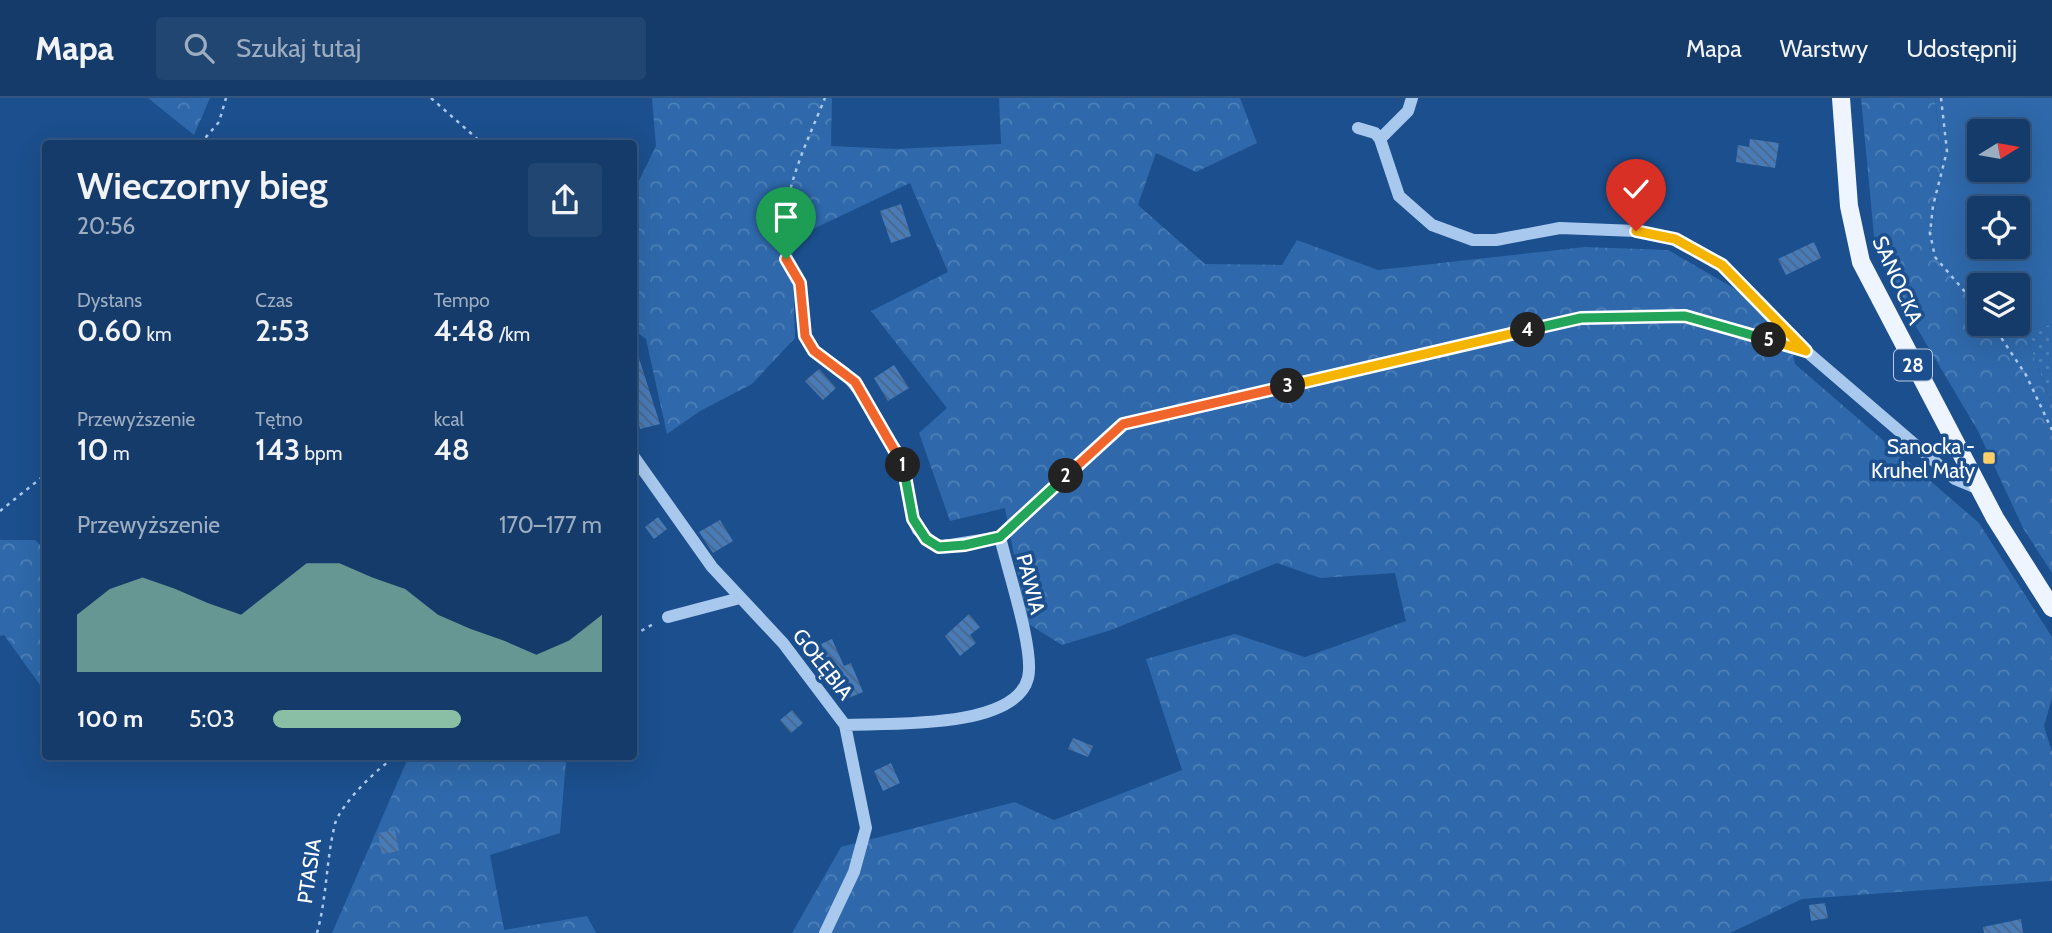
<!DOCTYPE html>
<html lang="pl">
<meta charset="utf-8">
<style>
:root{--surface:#143b6a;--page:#214672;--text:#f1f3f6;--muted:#9dadc1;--line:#33557e;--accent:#8abfa5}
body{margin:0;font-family:Cabin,sans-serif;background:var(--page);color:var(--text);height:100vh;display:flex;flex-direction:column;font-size:26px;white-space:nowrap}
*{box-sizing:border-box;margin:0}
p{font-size:23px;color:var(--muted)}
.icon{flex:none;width:38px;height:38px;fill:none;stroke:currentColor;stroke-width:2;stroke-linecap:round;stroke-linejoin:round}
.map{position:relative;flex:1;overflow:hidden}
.details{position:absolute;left:42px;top:42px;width:595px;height:620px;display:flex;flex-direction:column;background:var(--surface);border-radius:7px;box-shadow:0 7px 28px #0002,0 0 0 2px var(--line)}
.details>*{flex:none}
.needle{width:46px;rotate:79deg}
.fabs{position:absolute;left:1967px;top:21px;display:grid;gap:14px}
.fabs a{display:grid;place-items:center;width:63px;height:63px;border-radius:7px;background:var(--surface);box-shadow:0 7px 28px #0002,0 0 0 2px var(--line);font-size:35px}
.pin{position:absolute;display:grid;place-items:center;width:60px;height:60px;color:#fff;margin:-72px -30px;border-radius:50% 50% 50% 0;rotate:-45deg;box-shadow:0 0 7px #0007}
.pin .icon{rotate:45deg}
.km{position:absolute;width:35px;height:35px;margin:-18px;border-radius:50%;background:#222;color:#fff;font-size:19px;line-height:35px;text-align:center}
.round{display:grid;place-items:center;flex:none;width:74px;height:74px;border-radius:7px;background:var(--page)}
.summary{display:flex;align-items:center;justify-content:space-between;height:119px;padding:0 35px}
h1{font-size:38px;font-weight:600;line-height:52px}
.metrics{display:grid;grid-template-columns:repeat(3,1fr);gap:10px;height:119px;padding:7px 35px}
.metrics div{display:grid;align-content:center}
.metrics b{font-size:30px;font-weight:600}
.metrics small{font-size:19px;font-weight:400}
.metrics p{font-size:19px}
.chart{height:196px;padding:14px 35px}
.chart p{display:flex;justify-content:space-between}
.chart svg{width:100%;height:126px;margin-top:7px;fill:var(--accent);opacity:.7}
ul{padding:0 35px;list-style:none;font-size:23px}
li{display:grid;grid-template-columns:112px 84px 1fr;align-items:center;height:52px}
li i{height:18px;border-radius:9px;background:var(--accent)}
header{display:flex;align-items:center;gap:42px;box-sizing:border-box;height:98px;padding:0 35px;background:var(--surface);border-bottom:2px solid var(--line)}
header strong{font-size:33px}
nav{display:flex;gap:38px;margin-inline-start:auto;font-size:24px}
.search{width:490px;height:63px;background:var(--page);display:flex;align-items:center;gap:18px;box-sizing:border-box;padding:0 24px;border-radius:7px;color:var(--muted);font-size:26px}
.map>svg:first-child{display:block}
</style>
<header>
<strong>Mapa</strong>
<div class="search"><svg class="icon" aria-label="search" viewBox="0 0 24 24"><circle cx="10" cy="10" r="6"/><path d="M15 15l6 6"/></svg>Szukaj tutaj</div>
<nav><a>Mapa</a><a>Warstwy</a><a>Udostępnij</a></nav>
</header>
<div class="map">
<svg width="2052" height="835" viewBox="0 0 2052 835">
<defs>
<pattern id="grass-dots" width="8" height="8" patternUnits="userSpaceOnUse" patternTransform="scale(1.75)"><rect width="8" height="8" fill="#2f69ab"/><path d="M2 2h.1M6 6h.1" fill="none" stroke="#4e80b8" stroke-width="1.8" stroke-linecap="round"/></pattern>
<pattern id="forest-crowns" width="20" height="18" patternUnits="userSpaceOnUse" patternTransform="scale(1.75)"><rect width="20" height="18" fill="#2f69ab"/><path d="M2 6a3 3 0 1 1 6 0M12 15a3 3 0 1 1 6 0" fill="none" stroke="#4e80b8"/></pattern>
<pattern id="building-back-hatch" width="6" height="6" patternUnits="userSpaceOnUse" patternTransform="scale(1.75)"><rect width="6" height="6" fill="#497bb7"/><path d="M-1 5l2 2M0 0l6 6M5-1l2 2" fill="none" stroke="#4a6687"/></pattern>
</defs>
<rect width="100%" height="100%" fill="#1b4f8d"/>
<!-- grass -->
<path fill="url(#grass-dots)" d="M2052,226V307L2025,234Z"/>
<!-- forest -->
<path fill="url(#forest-crowns)" d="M148,0H210L194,37Z
M652,0H832L831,48L896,51L1001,46L999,0H1240L1257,45L1196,74L1156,55L1138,107L1205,166L1282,167L1297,142L1378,172L1585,149L1668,152L1744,196L1790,242L1795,266L1979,425L2052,539V600L2044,628L2052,654V783L1802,801L1730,835H792L841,749L1015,704L1054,722L1182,672L1146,561L1235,536L1305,559L1406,523L1395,475L1320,480L1277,465L1111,532L1062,547L1027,525L1005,410L950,423L919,335L947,310L871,213L948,174L910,85L792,141L795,240L752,286L700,313L667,336L646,241L634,232V93L656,48Z
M1861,0H1935L1942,61L1930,150L1954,181L1979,200V226H2014L2025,234L2052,307V475L2023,430L1978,333L1898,198L1875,149Z
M0,442H35L45,451L43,591L4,537L0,538Z
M409,658H558L566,663L560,735L490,757L504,832L587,818L596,835H332Z"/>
<!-- garden -->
<path fill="#2f69ab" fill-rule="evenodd" d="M1935,0H2052V226L2025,234L2014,226H2018V187H1979V200L1954,181L1930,150L1942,61ZM1979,33H2018V72H1979ZM1979,110H2018V149H1979Z"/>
<!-- building -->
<path fill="url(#building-back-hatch)" d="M1750,41L1779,45L1775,70L1736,64L1738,47L1749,49Z
M901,106L911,138L891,145L880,113Z
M1814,144L1821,160L1786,177L1778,161Z
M634,251H636L660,326L640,331L634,306L639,305L634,287Z
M894,267L909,290L888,303L874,280Z
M819,271L836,290L823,302L805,283Z
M658,419L667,431L654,441L645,429Z
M720,422L733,443L713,455L699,434Z
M969,516L980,529L970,537L976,545L960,558L945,538Z
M832,541L844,568L851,565L863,594L844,602L821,546Z
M792,612L803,625L791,635L780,622Z
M1073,640L1093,648L1088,659L1068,651Z
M891,665L900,685L883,693L874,673Z
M395,732L399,753L382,756L378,735Z
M1825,805L1828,820L1811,823L1809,807Z
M2021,821L2023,835H1984L1983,829Z"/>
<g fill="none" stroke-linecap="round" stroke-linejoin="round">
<!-- path -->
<path stroke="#a8c9ed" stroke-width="2.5" stroke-dasharray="3.5 5" stroke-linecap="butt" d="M431,0L483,46
M1941,0L1947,53L1933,108L1930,135L1935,159L1979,210
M200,46L219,24L226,0
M793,173C766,125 806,47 825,0
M1992,226L2026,277L2052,332
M0,413L46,376
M634,537L655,525
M317,835C327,799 326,762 335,726C340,707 379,668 397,658"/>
<!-- minor -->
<path stroke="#a8c9ed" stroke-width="12" d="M1358,30L1375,35L1380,41L1399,98L1432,127L1473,142H1496L1560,130L1636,133L1675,141L1722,167L1804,250
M1380,41L1408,13L1412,0
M800,185L805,238L814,253L845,275L865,300L876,323L900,358L913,421L918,432L938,449L1000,439L1123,326L1581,220L1685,218L1806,253L1955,381L1979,391
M634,359L712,469L783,545L845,627L866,730L854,774L825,835
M668,519L740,500
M845,627C886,625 1015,632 1028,580C1035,553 1007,470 1000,439"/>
<!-- major -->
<path stroke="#eff5ff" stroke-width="18" d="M1841,0L1849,108L1861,164L1995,420L2052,510"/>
</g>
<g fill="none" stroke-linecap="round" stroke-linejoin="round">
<defs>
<path id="split-1" d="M786,161L800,185L805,238L814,253L855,284L903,367"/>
<path id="split-2" d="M903,367L913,421L926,441L939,449L965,447L1000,439L1066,378"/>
<path id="split-3" d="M1066,378L1123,326L1288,288"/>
<path id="split-4" d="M1288,288L1528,232"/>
<path id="split-5" d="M1528,232L1581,220L1685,218L1769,242"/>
<path id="split-6" d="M1636,133L1675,141L1722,167L1806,253L1769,242"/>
</defs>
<!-- split-1 casing -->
<use href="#split-1" stroke="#fff" stroke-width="14"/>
<!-- split-2 casing -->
<use href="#split-2" stroke="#fff" stroke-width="14"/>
<!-- split-3 casing -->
<use href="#split-3" stroke="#fff" stroke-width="14"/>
<!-- split-4 casing -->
<use href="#split-4" stroke="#fff" stroke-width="14"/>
<!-- split-5 casing -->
<use href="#split-5" stroke="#fff" stroke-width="14"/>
<!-- split-6 casing -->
<use href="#split-6" stroke="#fff" stroke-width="14"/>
<!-- split-1 -->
<use href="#split-1" stroke="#f0652b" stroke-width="9"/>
<!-- split-2 -->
<use href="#split-2" stroke="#22a559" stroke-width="9"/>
<!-- split-3 -->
<use href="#split-3" stroke="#f0652b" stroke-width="9"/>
<!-- split-4 -->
<use href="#split-4" stroke="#f5b400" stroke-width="9"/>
<!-- split-5 -->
<use href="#split-5" stroke="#22a559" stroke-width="9"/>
<!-- split-6 -->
<use href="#split-6" stroke="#f5b400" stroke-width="9"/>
</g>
<!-- markers -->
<rect fill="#fecf66" stroke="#1b4f8d" stroke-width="2.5" x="1982" y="353" width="14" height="14" rx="3.5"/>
<g text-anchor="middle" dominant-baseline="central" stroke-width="7" stroke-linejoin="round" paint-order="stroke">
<!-- shield labels -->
<rect fill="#1b4f8d" stroke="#bbcadd" stroke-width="2" x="1894" y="251.5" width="38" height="31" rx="5"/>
<g font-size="19" font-weight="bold" fill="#fff">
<text x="1913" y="267">28</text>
</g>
<!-- street labels -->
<g font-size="21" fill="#fff" stroke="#1b4f8d">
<text transform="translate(1898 182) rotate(66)">SANOCKA</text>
<text transform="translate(1031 486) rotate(76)">PAWIA</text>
<text transform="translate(823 566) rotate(52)">GOŁĘBIA</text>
<text transform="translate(309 773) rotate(-82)">PTASIA</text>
</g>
<!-- poi labels -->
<g font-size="21" fill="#fff" stroke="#1b4f8d" text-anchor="end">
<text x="1975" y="348">Sanocka -<tspan x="1975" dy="24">Kruhel Mały</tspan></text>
</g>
</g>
</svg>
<div class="fabs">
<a><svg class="needle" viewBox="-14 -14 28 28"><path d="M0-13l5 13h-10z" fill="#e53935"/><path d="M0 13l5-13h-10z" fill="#9dadc1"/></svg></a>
<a><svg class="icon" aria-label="locate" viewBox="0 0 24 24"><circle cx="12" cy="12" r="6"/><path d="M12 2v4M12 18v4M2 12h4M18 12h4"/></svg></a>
<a><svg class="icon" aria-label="layers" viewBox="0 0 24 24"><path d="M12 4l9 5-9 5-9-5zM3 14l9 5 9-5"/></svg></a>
</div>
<div class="pin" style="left:786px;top:161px;background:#1e9e55"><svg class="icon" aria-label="arrive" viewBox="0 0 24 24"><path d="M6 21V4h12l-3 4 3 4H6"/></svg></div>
<div class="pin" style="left:1636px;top:133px;background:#d93025"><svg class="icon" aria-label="check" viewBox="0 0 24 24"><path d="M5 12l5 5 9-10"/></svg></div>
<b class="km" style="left:903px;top:367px">1</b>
<b class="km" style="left:1066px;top:378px">2</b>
<b class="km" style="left:1288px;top:288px">3</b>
<b class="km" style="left:1528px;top:232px">4</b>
<b class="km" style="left:1769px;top:242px">5</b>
<section class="details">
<div class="summary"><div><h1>Wieczorny bieg</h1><p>20:56</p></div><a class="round"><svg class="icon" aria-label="share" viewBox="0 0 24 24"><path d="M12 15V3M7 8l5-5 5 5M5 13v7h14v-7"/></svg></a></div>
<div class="metrics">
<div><p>Dystans</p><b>0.60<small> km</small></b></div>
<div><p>Czas</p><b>2:53</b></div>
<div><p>Tempo</p><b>4:48<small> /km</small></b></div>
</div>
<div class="metrics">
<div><p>Przewyższenie</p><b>10<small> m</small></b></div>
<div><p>Tętno</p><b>143<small> bpm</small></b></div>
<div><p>kcal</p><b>48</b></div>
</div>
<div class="chart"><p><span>Przewyższenie</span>170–177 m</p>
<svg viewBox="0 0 160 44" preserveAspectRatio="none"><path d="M0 44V24L10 15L20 11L30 15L40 20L50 24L60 15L70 6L80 6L90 11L100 15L110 24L120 29L130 33L140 38L150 33L160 24V44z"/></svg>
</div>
<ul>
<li><b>100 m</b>5:03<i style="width:57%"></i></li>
</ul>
</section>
</div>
